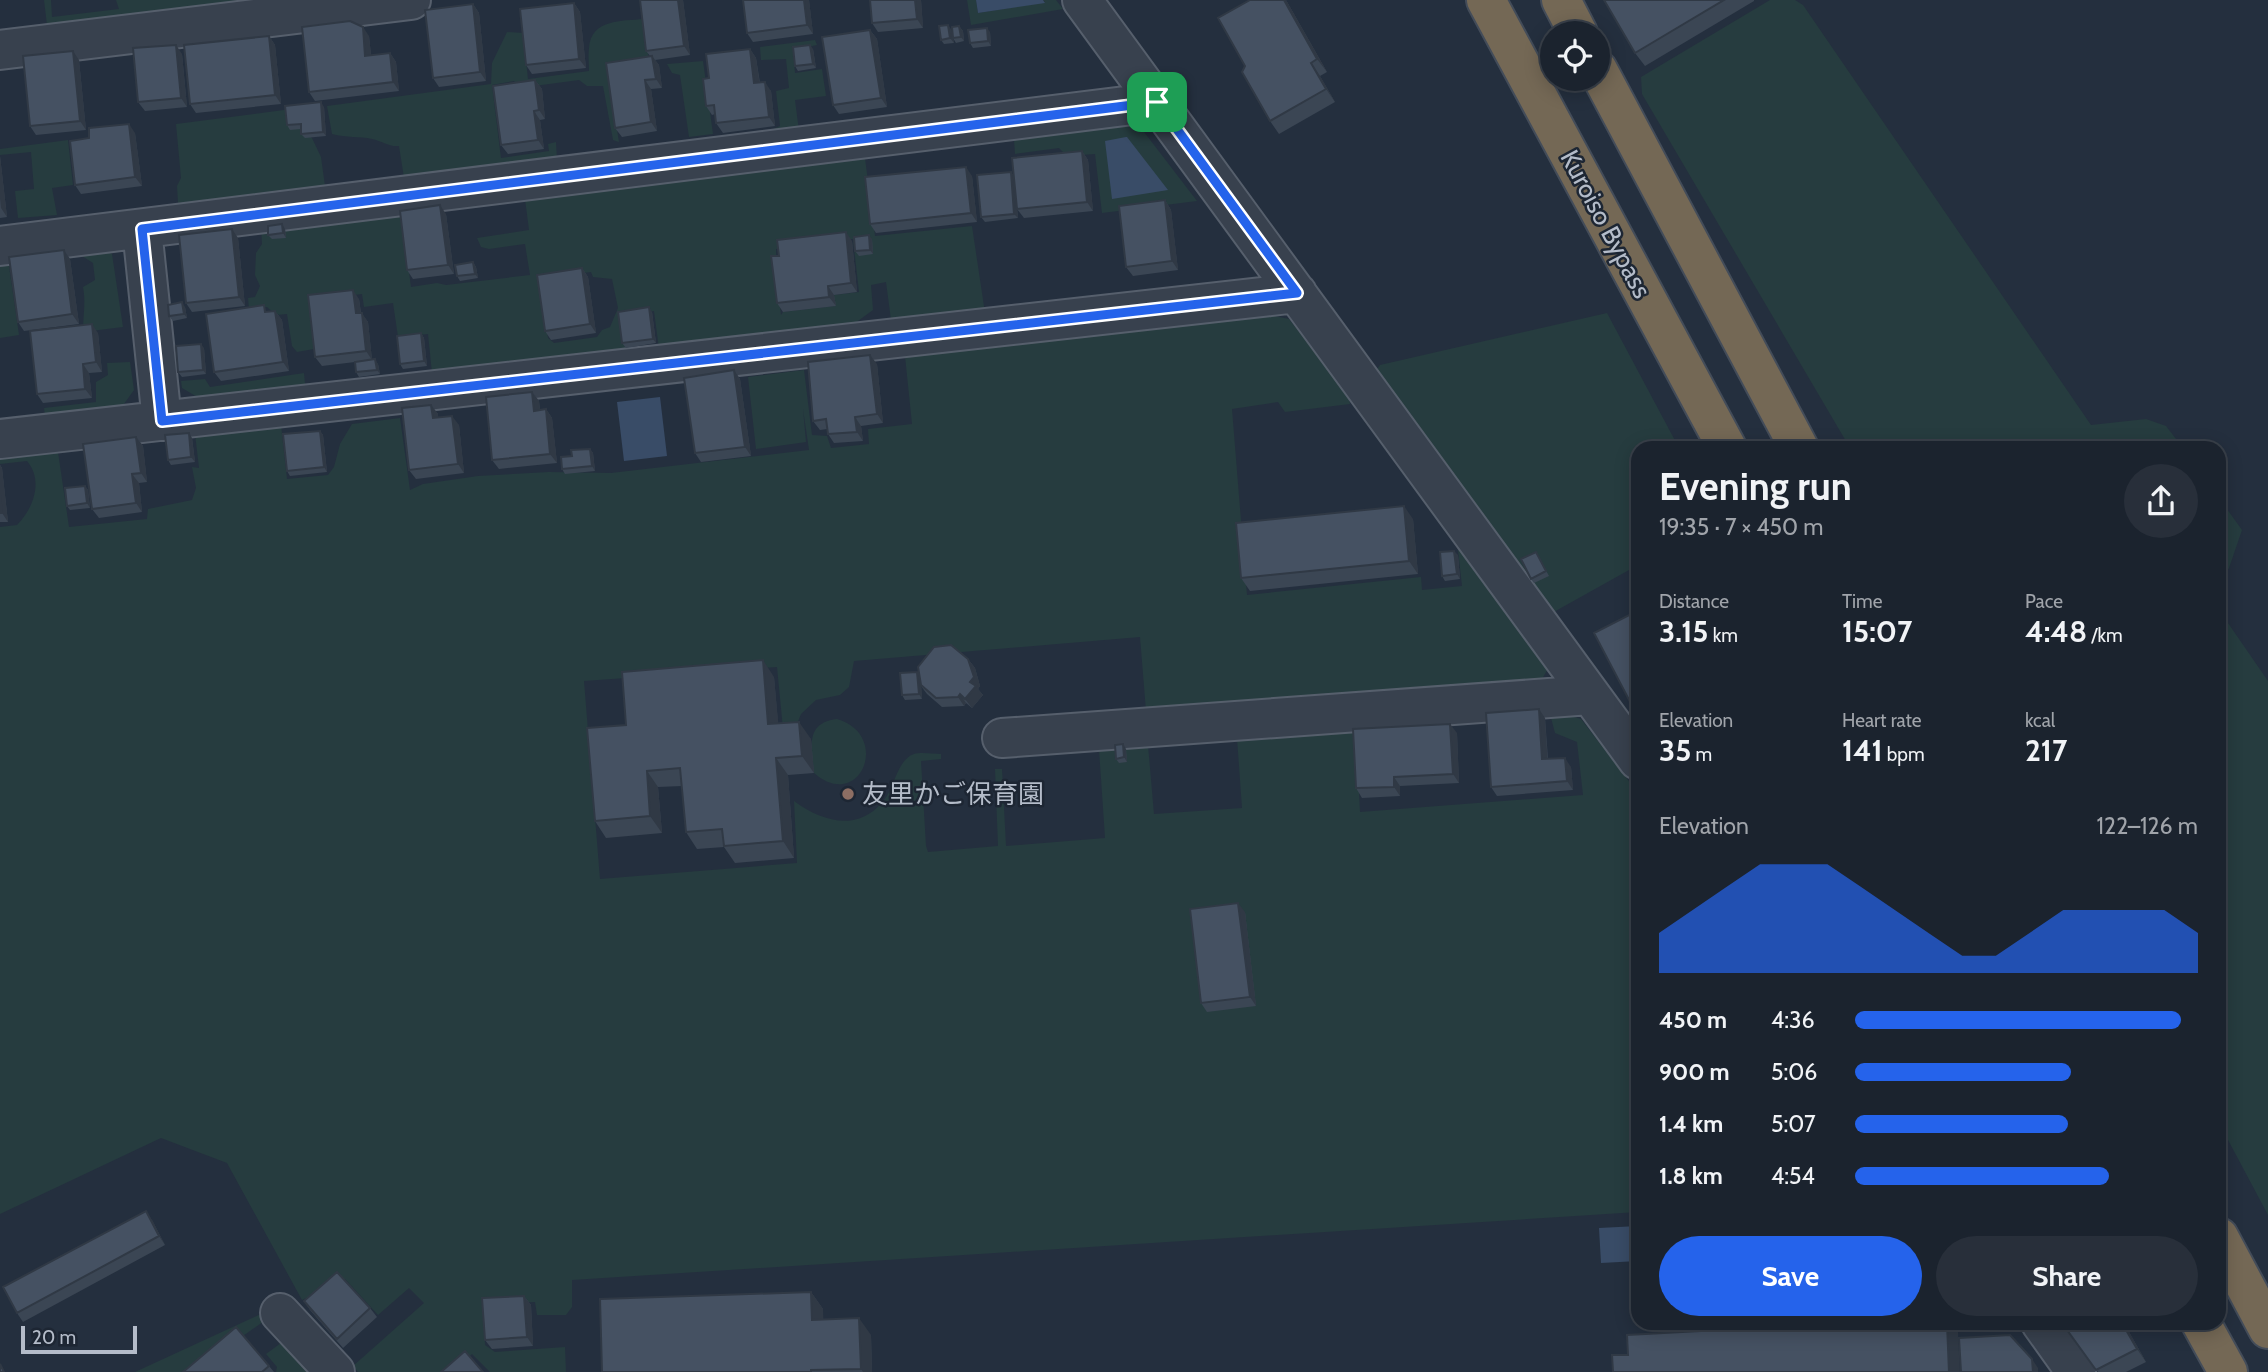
<!DOCTYPE html>
<meta charset="utf-8">
<style>
:root{--surface:#1b232e;--page:#282f3a;--text:#f1f3f6;--muted:#a0a4aa;--line:#39404a;--accent:#2563eb}
body{margin:0;font-family:Cabin,"Noto Sans JP",sans-serif;background:var(--page);color:var(--text);height:100vh;display:flex;flex-direction:column;font-size:26px;white-space:nowrap}
*{box-sizing:border-box;margin:0}
p{font-size:23px;color:var(--muted)}
.icon{flex:none;width:38px;height:38px;fill:none;stroke:currentColor;stroke-width:2;stroke-linecap:round;stroke-linejoin:round}
.map{position:relative;flex:1;overflow:hidden}
.drawer{position:absolute;left:1631px;top:441px;width:595px;height:889px;display:flex;flex-direction:column;background:var(--surface);border-radius:21px;box-shadow:0 4px 18px #0003,0 0 0 2px var(--line)}
.drawer>*{flex:none}
.controls{position:absolute;left:1540px;top:21px;display:grid;gap:14px}
.controls a{display:grid;place-items:center;width:70px;height:70px;border-radius:50%;background:var(--surface);box-shadow:0 4px 18px #0003,0 0 0 2px var(--line);font-size:35px}
.scale{position:absolute;left:21px;bottom:18px;width:116px;box-sizing:border-box;padding-left:7px;border:4px solid #b4bcc9;border-top:0;font-size:19px;line-height:24px;white-space:nowrap;color:#b4bcc9;-webkit-text-stroke:5px #1d2633;paint-order:stroke}
.pin{position:absolute;display:grid;place-items:center;width:60px;height:60px;color:#fff;margin:-30px;border-radius:14px;box-shadow:0 4px 10px #0006}
.round{display:grid;place-items:center;flex:none;width:74px;height:74px;border-radius:37px;background:var(--page)}
.head{display:flex;align-items:center;justify-content:space-between;height:119px;padding:0 28px}
h1{font-size:38px;font-weight:700;line-height:52px}
.figures{display:grid;grid-template-columns:repeat(3,1fr);gap:10px;height:119px;padding:7px 28px}
.figures div{display:grid;align-content:center}
.figures b{font-size:30px;font-weight:700}
.figures small{font-size:19px;font-weight:400}
.figures p{font-size:19px}
.chart{height:196px;padding:14px 28px}
.chart p{display:flex;justify-content:space-between}
.chart svg{width:100%;height:126px;margin-top:7px;fill:var(--accent);opacity:.7}
.button{display:flex;gap:14px;margin-top:auto;padding:14px 28px}
.button a{flex:1;height:80px;border-radius:42px;background:var(--accent);color:#fff;font-size:28px;font-weight:700;line-height:80px;text-align:center}
.button a+a{background:var(--page);color:var(--text)}
ul{padding:0 28px;list-style:none;font-size:23px}
li{display:grid;grid-template-columns:112px 84px 1fr;align-items:center;height:52px}
li i{height:18px;border-radius:9px;background:var(--accent)}
.map>svg:first-child{display:block}
</style>
<div class="map">
<svg width="2268" height="1372" viewBox="0 0 2268 1372">
<rect width="100%" height="100%" fill="#242f3e"/>
<!-- green -->
<path fill="#263c3f" fill-rule="evenodd" d="M44,0H51L52,17L119,9L116,0H248L47,25Z
M967,0H976L978,13L1045,2L1043,0H1056L1063,9L971,25Z
M1770,0H1795L1803,5L2091,425L2146,419L2166,426L2183,448H1850L1642,94L1641,77Z
M644,19L649,63L607,69L619,142L613,140L603,86H587L579,80L519,88L514,81L492,85L501,158L549,151L548,144L556,142L557,161L404,178L399,146C389,147 382,141 372,139C359,136 347,138 332,134L327,106L491,84L492,63L507,32L523,33L528,79L589,71C589,64 588,56 589,48C591,19 622,21 644,19Z
M815,40L817,45L793,50L795,73L822,69L826,96L795,100L799,131L772,136L771,130L780,126L776,91L789,88L786,59L761,60L760,47Z
M703,61L713,134L689,137L680,75L672,73L667,64Z
M284,110H288L312,138L321,157L325,186L178,203L177,186L181,178L176,124Z
M1123,124L1141,128L1197,201L1102,213L1095,154L1067,156L1059,148L1015,154L1014,139Z
M68,140L73,185L52,188L57,215L18,218L15,191L34,189L31,152L0,155V149Z
M865,158L875,236L972,226L985,313L891,320L886,282L871,285L873,310L851,326L659,349L654,311L621,317L626,350L432,373L428,334L398,337L393,303L364,307L362,294L310,301L314,349L297,352L292,346L287,314L276,315L267,307L249,310L248,298L255,297L260,286L255,275L256,253L262,244L261,226L401,210L411,287L437,283L446,285L530,275L525,244L489,249L481,247L477,238L529,230L525,199ZM853,239L859,292L834,295L835,306L783,312L781,315L777,285L776,249ZM591,272L593,277L612,279L618,308L610,327L602,330L597,337L554,343L548,338L540,279Z
M97,246L112,254L123,327L83,332C83,316 86,302 83,287L95,280L93,263L82,256L21,265Z
M8,259L19,335L0,338V260Z
M1607,313L1679,448H1638V565L1552,613L1375,372L1380,365Z
M1270,315L1289,319L1349,397L1350,404L1285,412L1278,402L1232,409L1247,595L1421,577L1422,590L1462,586L1458,550L1465,548L1549,667L1542,679L1146,711L1140,637L854,661L849,687L840,695L816,700L801,714L795,729H783L777,667L584,681L600,879L797,863L794,801C825,824 864,833 888,794C895,782 899,759 914,754C921,752 933,754 941,754V759L921,761L926,846L928,852L998,846L995,769H1002L1006,846L1105,838L1099,749L1148,745L1154,814L1242,808L1237,738L1356,732L1360,812L1583,795L1577,742L1555,733L1550,714L1562,713L1581,719L1638,793V1212L572,1280V1307L566,1315H537L535,1302L487,1304L484,1312L485,1345L495,1352L565,1347L566,1372H490L472,1354L452,1372H358L353,1366L424,1303L409,1288L378,1315L345,1279L302,1300L227,1163L161,1138L0,1214V527L17,525C33,509 44,481 27,461L0,464V459L58,452L69,527L147,519L148,509L192,500L196,488L192,467L199,468L195,434L281,425L287,479L328,475L334,467L340,444L352,424L400,418L410,490L423,484L478,476L549,472L611,473L809,450L803,409L806,442L756,449L748,377L804,370L812,435L827,436L831,448L869,444L868,429L912,424L905,356Z
M130,362L134,390L121,408L45,416L44,408L96,402V382L108,375L107,363Z
M304,373L305,384L199,398L182,388L181,381L205,379L210,387Z
M2219,498L2242,530L2229,568L2219,583Z
M2219,610L2268,681V1215L2219,1123Z
M837,719C892,735 860,813 814,773C812,748 804,723 837,719Z
M263,1313L267,1319L192,1372H135Z
M285,1340L312,1372H276L277,1367L266,1354Z"/>
<!-- water -->
<path fill="#394c67" d="M976,0H1043L1045,3L978,13Z
M1126,137H1127L1168,190L1112,199L1105,141Z
M660,397L667,456L624,461L617,402Z
M1638,1226V1261L1601,1263L1599,1228Z"/>
<g fill="none" stroke-linecap="round" stroke-linejoin="round">
<defs>
<path id="minor" d="M1082,0L1638,760
M0,50L411,0
M142,229L162,421
M0,246L1157,102
M0,439L1297,293
M1002,738L1590,695
M280,1313L335,1372
M2041,1323L2076,1372"/>
<path id="highway" d="M1486,0L1727,448
M1561,0L1578,33
M1598,70L1799,448
M2219,1237L2268,1329
M2201,1323L2228,1372"/>
</defs>
<!-- minor casing -->
<use href="#minor" stroke="#565f6c" stroke-width="42"/>
<!-- highway casing -->
<use href="#highway" stroke="#434c59" stroke-width="42"/>
<!-- minor -->
<use href="#minor" stroke="#38414e" stroke-width="38"/>
<!-- highway -->
<use href="#highway" stroke="#746855" stroke-width="38"/>
</g>
<!-- wall -->
<path fill="#3b4654" d="M640,0H683L690,55L655,60L659,65L662,88L651,89L657,131L622,137L615,128L650,56L646,51Z
M809,0L813,34L753,42L747,33Z
M870,0H921L923,28L878,32L872,23Z
M1250,0H1286L1327,72L1320,76L1335,102L1279,134L1270,121L1245,66Z
M1604,0H1754V1L1645,66L1635,53Z
M574,3L580,12L586,68L532,74L526,65Z
M473,4L479,13L486,81L439,87L433,78Z
M959,26L963,31L964,41L956,43L953,38Z
M951,29L954,43L944,44L941,40Z
M870,30L877,39L887,107L839,114L833,105Z
M990,32L991,46L973,48L970,43Z
M269,36L275,45L281,104L196,113L190,104Z
M369,36L371,55L390,53L396,62L399,91L315,101L309,92Z
M750,49L756,58L760,83L771,91L775,126L723,133L716,123L715,114L712,115L706,106L709,78Z
M813,49L816,68L798,71L795,66Z
M182,54L187,107L145,111L138,102Z
M79,60L86,130L36,135L30,126Z
M535,80L542,89L545,119L540,120L544,149L508,154L501,145Z
M324,107L326,136L305,138L301,134V129L290,130L287,125Z
M135,133L142,186L81,194L75,185L89,138Z
M1082,151L1088,160L1093,211L1024,218L1017,209Z
M0,156L7,217L0,218Z
M1011,172L1014,177L1018,218L985,222L981,217Z
M972,176L977,222L876,233L870,224Z
M1165,200L1171,210L1178,270L1133,276L1126,267Z
M446,214L454,274L413,279L407,270Z
M285,229L286,238L272,239L268,235Z
M238,238L245,306L192,312L186,303Z
M872,239L873,254L859,256L855,251Z
M852,241L857,292L834,295L836,306L783,312L777,303L779,256Z
M64,250L70,259L79,324L24,331L18,322Z
M473,262L476,267L478,278L460,281L457,276Z
M582,268L588,277L596,333L551,340L545,331Z
M359,299L361,313L368,322L372,360L378,364L380,374L359,377L356,372L355,362L322,366L315,357Z
M185,307L187,318L173,321L169,316Z
M275,311L282,320L289,371L221,381L214,372L269,312Z
M652,312L656,343L626,348L622,343Z
M98,333L102,372L89,373L92,398L43,403L37,394Z
M421,333L424,338L427,366L403,369L400,364Z
M204,348L206,374L182,377L178,372Z
M877,364L883,423L861,426L863,441L834,443L828,434L827,429L820,430L813,421Z
M734,370L740,379L751,456L701,462L695,453Z
M532,392L539,401L540,410L546,409L552,418L557,463L499,469L492,460Z
M431,405L438,414V417L459,425L464,473L416,479L409,470Z
M320,431L323,435L327,472L290,476L287,471Z
M136,437L143,446L147,482L139,483L142,512L99,518L92,509Z
M192,438L195,462L171,465L168,460Z
M590,449L593,453L595,471L565,474L562,469L572,456Z
M0,465L2,468L8,522H0Z
M85,486L88,490L90,508L70,510L67,506Z
M1413,519L1418,574L1250,591L1241,578Z
M1536,552L1549,576L1534,583L1531,579Z
M1458,555L1460,579L1445,581L1442,576Z
M968,659L975,668L980,686L978,689L983,695L972,708L966,703L964,706L942,707L927,694L921,686L922,699L905,700L902,695L917,672L919,674Z
M774,677L778,723L811,739L814,773L788,775L794,858L735,863L724,847L697,849L686,832L682,786L658,787L662,833L606,838L595,821L626,725Z
M1545,718L1548,759L1571,767L1573,790L1497,796L1491,787Z
M1457,733L1459,783L1400,786V796L1362,798L1356,788Z
M1126,749L1127,762L1119,763L1116,759Z
M1245,912L1256,1006L1207,1012L1201,1003Z
M152,1220L165,1245L23,1322L17,1313Z
M811,1292L823,1309V1319L871,1335L872,1372H602Z
M524,1296L531,1305L533,1346L492,1349L485,1340Z
M304,1301L370,1308L377,1317L343,1348L310,1310Z
M2061,1323H2124L2146,1362L2126,1372H2098Z
M269,1366L274,1372H183Z"/>
<!-- shaded-wall -->
<path fill="#303945" d="M678,0H683L690,55L684,46Z
M804,0H809L813,34L807,25Z
M915,0H921L923,28L917,19Z
M1284,0H1286L1327,72L1317,59Z
M574,3L580,12L586,68L579,59Z
M473,4L479,13L486,81L480,72Z
M948,25L951,29L954,43L950,38Z
M959,26L963,31L964,41L961,37Z
M363,27L369,36L372,65L365,56Z
M987,28L990,32L991,46L988,41Z
M870,30L877,39L887,107L881,98Z
M269,36L275,45L281,104L275,95Z
M176,45L182,54L187,107L181,98Z
M810,45L813,49L816,68L813,64Z
M750,49L756,58L761,93L754,83Z
M73,51L79,60L86,130L80,121Z
M390,53L396,62L399,91L393,82Z
M652,56L659,65L662,88L656,79Z
M1311,63L1320,76L1335,102L1326,89Z
M535,80L542,89L545,119L539,110Z
M645,80L651,89L657,131L651,122Z
M765,82L771,91L775,126L769,117Z
M321,102L324,107L326,136L323,132Z
M534,111L540,120L544,149L538,140Z
M129,124L135,133L142,186L135,177Z
M1082,151L1088,160L1093,211L1087,202Z
M0,156L7,217L1,208L0,198Z
M966,167L972,176L977,222L971,213Z
M1011,172L1014,177L1018,218L1014,214Z
M1165,200L1171,210L1178,270L1172,261Z
M440,205L446,214L454,274L448,265Z
M282,224L285,229L286,238L283,233Z
M232,229L238,238L245,306L239,297Z
M846,232L852,241L857,292L851,283Z
M869,235L872,239L873,254L870,250Z
M64,250L70,259L79,324L72,314Z
M473,262L476,267L478,278L475,274Z
M582,268L588,277L596,333L590,324Z
M828,286L834,295L836,306L829,297Z
M353,290L359,299L362,322L356,313Z
M182,302L185,307L187,318L184,314Z
M649,307L652,312L656,343L653,339Z
M275,311L282,320L289,371L283,362Z
M362,313L368,322L372,360L366,351Z
M92,324L98,333L102,372L96,362Z
M421,333L424,338L427,366L424,361Z
M201,344L204,348L206,374L203,370Z
M870,355L877,364L883,423L877,414Z
M375,359L378,364L380,374L377,370Z
M83,364L89,373L92,398L85,389Z
M734,370L740,379L751,456L745,447Z
M532,392L539,401L541,420L534,411Z
M431,405L438,414L439,427L433,418Z
M546,409L552,418L557,463L550,454Z
M452,416L459,425L464,473L458,464Z
M855,417L861,426L863,441L857,432Z
M320,431L323,435L327,472L324,467Z
M189,433L192,438L195,462L191,457Z
M136,437L143,446L147,482L141,473Z
M590,449L593,453L595,471L592,466Z
M0,465L2,468L8,522L2,513L0,495Z
M132,474L139,483L142,512L136,503Z
M85,486L88,490L90,508L87,503Z
M1404,506L1413,519L1418,574L1409,561Z
M1454,551L1458,555L1460,579L1457,574Z
M968,659L975,668L980,686L978,689L983,695L972,708L965,699L970,682Z
M763,660L774,677L780,741L768,724Z
M917,672L921,676L922,699L919,694Z
M960,694L966,703L964,706L958,697Z
M1539,709L1545,718L1548,768L1542,759Z
M799,722L811,739L814,773L802,756Z
M1450,724L1457,733L1459,783L1453,774Z
M1123,744L1126,749L1127,762L1124,757Z
M776,758L788,775L794,858L783,841Z
M1565,758L1571,767L1573,790L1567,781Z
M647,771L658,787L662,833L650,816Z
M1394,777L1400,786V796L1394,787Z
M1238,903L1245,912L1256,1006L1250,997Z
M146,1211L152,1220L165,1245L159,1236Z
M811,1292L823,1309L824,1337L812,1320Z
M524,1296L531,1305L533,1346L527,1337Z
M859,1318L871,1335L872,1372H863L861,1369Z
M1758,1323H1764L1769,1331L1758,1327Z
M1947,1323H1952L1958,1332L1960,1372H1949Z
M2122,1323H2124L2146,1362L2137,1349Z
M2032,1359L2038,1368V1372H2033Z"/>
<!-- building -->
<path fill="#455162" stroke="#303945" stroke-width="2" d="M640,0H678L684,46L646,51Z
M743,0H804L807,25L747,33Z
M870,0H915L917,19L872,23Z
M1250,0H1284L1317,59L1311,63L1326,89L1270,121L1242,72L1245,66L1218,18Z
M1604,0H1724L1635,53Z
M574,3L579,59L526,65L520,9Z
M473,4L480,72L433,78L425,10Z
M350,21L363,27L365,56L390,53L393,82L309,92L302,27Z
M948,25L950,38L941,40L939,26Z
M959,26L961,37L953,38L952,27Z
M987,28L988,41L970,43L968,30Z
M870,30L881,98L833,105L822,37Z
M269,36L275,95L190,104L184,45Z
M176,45L181,98L138,102L133,48Z
M810,45L813,64L795,66L793,47Z
M750,49L754,83L765,82L769,117L716,123L714,105L706,106L703,79L709,78L706,54Z
M73,51L80,121L30,126L23,56Z
M652,56L656,79L645,80L651,122L615,128L606,63Z
M535,80L539,110L534,111L538,140L501,145L493,86Z
M321,102L323,132L301,134V124L287,125L285,106Z
M129,124L135,177L75,185L70,141L89,138V128Z
M1082,151L1087,202L1017,209L1012,158Z
M966,167L971,213L870,224L865,177Z
M1011,172L1014,214L981,217L977,175Z
M1165,200L1172,261L1126,267L1119,206Z
M440,205L448,265L407,270L400,211Z
M282,224L283,233L268,235V226Z
M232,229L239,297L186,303L179,235Z
M846,232L851,283L828,286L829,297L777,303L771,256H779L777,240Z
M869,235L870,250L855,251L854,237Z
M64,250L72,314L18,322L9,257Z
M473,262L475,274L457,276L455,265Z
M582,268L590,324L545,331L537,275Z
M353,290L356,313H362L366,351L315,357L308,295Z
M182,302L184,314L169,316L168,305Z
M264,305L265,312L275,311L283,362L214,372L206,314Z
M649,307L653,339L622,343L618,312Z
M92,324L96,362L83,364L85,389L37,394L30,331Z
M421,333L424,361L400,364L397,336Z
M201,344L203,370L178,372L176,346Z
M870,355L877,414L855,417L857,432L828,434L826,419L813,421L808,362Z
M375,359L377,370L356,372L355,362Z
M734,370L745,447L695,453L684,378Z
M532,392L534,411L546,409L550,454L492,460L486,397Z
M431,405L433,418L452,416L458,464L409,470L402,408Z
M320,431L324,467L287,471L283,434Z
M189,433L191,457L168,460L165,435Z
M136,437L141,473L132,474L136,503L92,509L83,444Z
M590,449L592,466L562,469L561,457L572,456L571,450Z
M85,486L87,503L67,506L65,488Z
M0,495L2,513H0Z
M1404,506L1409,561L1241,578L1236,523Z
M1454,551L1457,574L1442,576L1440,552Z
M1536,552L1546,571L1531,579L1521,559Z
M1635,612L1638,618V717L1594,633Z
M951,645L968,659L974,677L970,682L976,686L965,699L960,694L958,697L936,698L921,685L918,667L934,647Z
M763,660L768,724L799,722L802,756L776,758L783,841L724,846L722,829L686,832L680,768L647,771L650,816L595,821L587,728L626,725L622,672Z
M917,672L919,694L902,695L900,673Z
M1539,709L1542,759L1565,758L1567,781L1491,787L1486,713Z
M1450,724L1453,774L1394,777V787L1356,788L1353,729Z
M1123,744L1124,757L1116,759L1115,745Z
M1238,903L1250,997L1201,1003L1190,909Z
M146,1211L159,1236L17,1313L3,1287Z
M337,1272L370,1308L337,1339L304,1301Z
M811,1292L812,1320L859,1318L861,1369L811,1370V1372H602L600,1299Z
M524,1296L527,1337L485,1340L482,1298Z
M1718,1323H1758V1327L1808,1324V1323H1947L1949,1372H1613L1612,1355H1628L1627,1335L1718,1330Z
M2062,1323H2122L2137,1349L2096,1370Z
M236,1327L269,1366L262,1372H183Z
M2010,1335L2032,1359L2033,1372H1961L1959,1338Z
M465,1351L483,1372H441Z
M0,1364L4,1372H0Z"/>
<g fill="none" stroke-linecap="round" stroke-linejoin="round">
<defs>
<path id="route" d="M1157,102L1297,293L162,421L142,229Z"/>
</defs>
<!-- route casing -->
<use href="#route" stroke="#fff" stroke-width="14"/>
<!-- route -->
<use href="#route" stroke="#2563eb" stroke-width="9"/>
</g>
<!-- markers -->
<circle fill="#8d6e63" stroke="#1d2633" stroke-width="2.5" cx="848" cy="794" r="7"/>
<g text-anchor="middle" dominant-baseline="central" stroke-width="5" stroke-linejoin="round" paint-order="stroke">
<!-- street labels -->
<g font-size="26" fill="#b4bcc9" stroke="#1d2633">
<text transform="translate(1606 224) rotate(62)">Kuroiso Bypass</text>
</g>
<!-- poi labels -->
<g font-size="26" fill="#b4bcc9" stroke="#1d2633" text-anchor="start">
<text x="862" y="794">友里かご保育園</text>
</g>
</g>
</svg>
<div class="controls">
<a><svg class="icon" aria-label="locate" viewBox="0 0 24 24"><circle cx="12" cy="12" r="6"/><path d="M12 2v4M12 18v4M2 12h4M18 12h4"/></svg></a>
</div>
<div class="scale">20 m</div>
<div class="pin" style="left:1157px;top:102px;background:#1e9e55"><svg class="icon" aria-label="arrive" viewBox="0 0 24 24"><path d="M6 21V4h12l-3 4 3 4H6"/></svg></div>
<section class="drawer">
<div class="head"><div><h1>Evening run</h1><p>19:35 · 7 × 450 m</p></div><a class="round"><svg class="icon" aria-label="share" viewBox="0 0 24 24"><path d="M12 15V3M7 8l5-5 5 5M5 13v7h14v-7"/></svg></a></div>
<div class="figures">
<div><p>Distance</p><b>3.15<small> km</small></b></div>
<div><p>Time</p><b>15:07</b></div>
<div><p>Pace</p><b>4:48<small> /km</small></b></div>
</div>
<div class="figures">
<div><p>Elevation</p><b>35<small> m</small></b></div>
<div><p>Heart rate</p><b>141<small> bpm</small></b></div>
<div><p>kcal</p><b>217</b></div>
</div>
<div class="chart"><p><span>Elevation</span>122–126 m</p>
<svg viewBox="0 0 160 44" preserveAspectRatio="none"><path d="M0 44V30L10 22L20 14L30 6L40 6L50 6L60 14L70 22L80 30L90 38L100 38L110 30L120 22L130 22L140 22L150 22L160 30V44z"/></svg>
</div>
<ul>
<li><b>450 m</b>4:36<i style="width:95%"></i></li>
<li><b>900 m</b>5:06<i style="width:63%"></i></li>
<li><b>1.4 km</b>5:07<i style="width:62%"></i></li>
<li><b>1.8 km</b>4:54<i style="width:74%"></i></li>
</ul>
<div class="button"><a>Save</a><a>Share</a></div>
</section>
</div>
